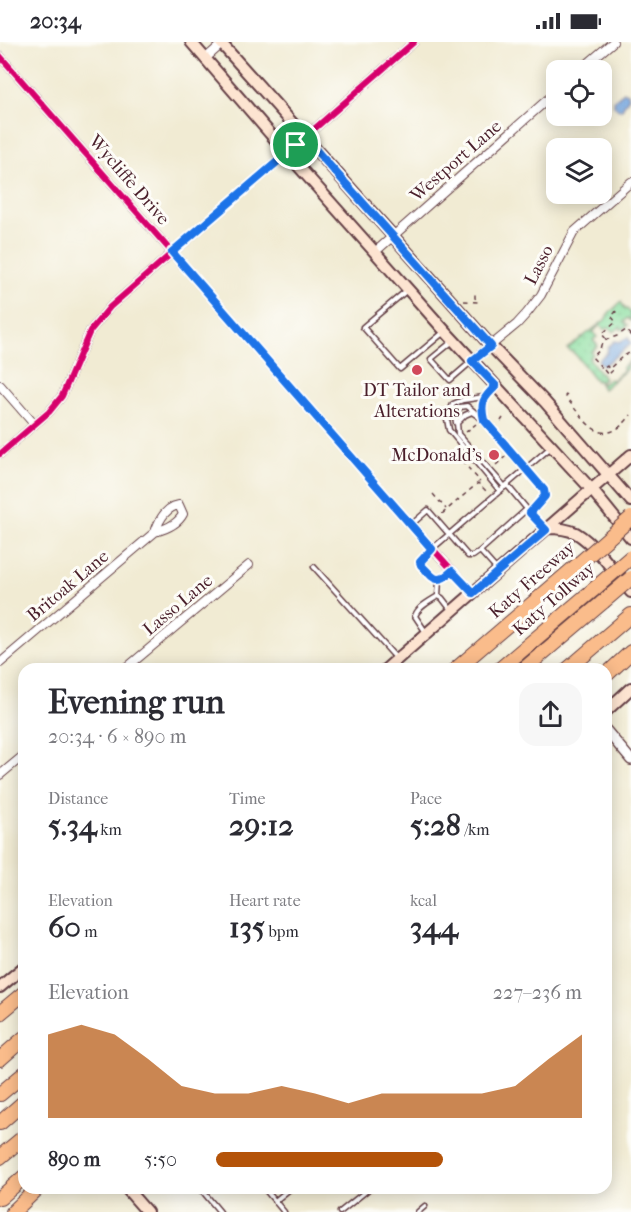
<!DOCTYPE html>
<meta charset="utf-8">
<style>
:root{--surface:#fff;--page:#f7f7f7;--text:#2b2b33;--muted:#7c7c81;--accent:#b45309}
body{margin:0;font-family:"IM FELL French Canon",serif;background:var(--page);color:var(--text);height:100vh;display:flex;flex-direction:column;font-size:22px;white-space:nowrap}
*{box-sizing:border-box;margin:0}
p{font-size:20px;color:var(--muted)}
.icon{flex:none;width:33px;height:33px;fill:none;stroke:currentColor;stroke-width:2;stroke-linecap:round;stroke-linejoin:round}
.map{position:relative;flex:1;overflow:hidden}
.drawer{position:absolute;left:18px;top:621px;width:594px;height:531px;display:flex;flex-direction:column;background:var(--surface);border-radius:18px;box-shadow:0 3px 15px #0003}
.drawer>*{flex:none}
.fabs{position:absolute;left:546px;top:18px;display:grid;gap:12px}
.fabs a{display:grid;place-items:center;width:66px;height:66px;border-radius:12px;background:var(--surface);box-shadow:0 3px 15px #0003;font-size:30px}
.pin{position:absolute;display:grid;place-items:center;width:51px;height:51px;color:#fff;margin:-26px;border:3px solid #fff;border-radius:50%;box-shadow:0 2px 6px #0007}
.round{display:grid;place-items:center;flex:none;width:63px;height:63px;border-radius:18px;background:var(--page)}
.head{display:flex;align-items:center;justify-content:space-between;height:102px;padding:0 30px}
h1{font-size:33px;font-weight:700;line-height:45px}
.figures{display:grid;grid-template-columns:repeat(3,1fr);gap:9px;height:102px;padding:6px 30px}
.figures div{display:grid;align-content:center}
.figures b{font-size:30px;font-weight:700}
.figures small{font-size:16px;font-weight:400}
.figures p{font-size:16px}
.chart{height:168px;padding:12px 30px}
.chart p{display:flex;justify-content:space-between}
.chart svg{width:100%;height:108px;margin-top:6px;fill:var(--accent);opacity:.7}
ul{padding:0 30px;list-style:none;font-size:20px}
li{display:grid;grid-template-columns:96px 72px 1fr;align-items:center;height:45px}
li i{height:15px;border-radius:8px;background:var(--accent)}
.status{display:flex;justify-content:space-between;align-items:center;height:42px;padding:0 30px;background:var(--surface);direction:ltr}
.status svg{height:16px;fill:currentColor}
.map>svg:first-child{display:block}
</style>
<div class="status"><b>20:34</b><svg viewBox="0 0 49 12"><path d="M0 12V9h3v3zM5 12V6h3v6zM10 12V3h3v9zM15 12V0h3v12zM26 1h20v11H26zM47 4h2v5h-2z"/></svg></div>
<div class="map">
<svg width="631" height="1170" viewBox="0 0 631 1170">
<defs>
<pattern id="park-dots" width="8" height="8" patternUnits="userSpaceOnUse" patternTransform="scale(1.5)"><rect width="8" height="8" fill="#8bdfa1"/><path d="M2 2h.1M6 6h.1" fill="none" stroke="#79bf8b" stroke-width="1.8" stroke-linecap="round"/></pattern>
</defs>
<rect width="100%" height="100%" fill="#fdfcf7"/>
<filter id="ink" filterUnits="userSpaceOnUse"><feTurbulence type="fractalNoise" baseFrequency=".0167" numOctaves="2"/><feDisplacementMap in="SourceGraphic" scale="12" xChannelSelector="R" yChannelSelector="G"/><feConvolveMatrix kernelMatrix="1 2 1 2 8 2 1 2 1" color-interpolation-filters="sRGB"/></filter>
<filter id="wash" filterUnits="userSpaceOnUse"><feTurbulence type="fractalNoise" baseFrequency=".008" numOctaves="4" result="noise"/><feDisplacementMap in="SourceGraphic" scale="24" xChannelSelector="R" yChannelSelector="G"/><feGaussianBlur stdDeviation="1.35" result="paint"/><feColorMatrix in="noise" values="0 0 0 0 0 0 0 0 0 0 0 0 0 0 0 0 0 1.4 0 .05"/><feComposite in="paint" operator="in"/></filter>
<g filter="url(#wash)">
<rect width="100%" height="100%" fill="#f1ebd3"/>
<!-- park -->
<path fill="url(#park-dots)" stroke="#6a7f66" stroke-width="1.5" d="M621,260L625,267H627L631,271V279L628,276L624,280L628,283L622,288L620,285L614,290L609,285L605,288L600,283L593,290L597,295L593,298L598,304L591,310L593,312L589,316L604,336L600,340L602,342L610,337L612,338L624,328L622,326L631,318V320L626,324L628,326L603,347L598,338L596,339L575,312L567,307L605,278L608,272Z"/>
<!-- water -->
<path fill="#74a6df" stroke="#5f6285" stroke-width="1.5" d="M624,50L628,51L629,55L622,67L619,68L614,64V58Z
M628,295L631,302L603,324L598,318L607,311L608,305L615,299L620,300Z"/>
</g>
<g filter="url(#ink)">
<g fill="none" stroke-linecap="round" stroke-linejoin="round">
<defs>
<path id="service" d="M406,249L363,285L400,327L444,290
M453,299L431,317L450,338L472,319
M484,355L463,358L453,362L447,377L449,388L500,449
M484,377C481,360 483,356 495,345
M456,381L455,374L460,365L467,364L477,372
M507,443L527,467
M505,445L458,392L457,381L465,373L472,370L484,378L544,448L545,454L530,471
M411,483L428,468L468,514H473L480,509
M314,525L397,617
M497,528L480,509L527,467L545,487
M452,529C437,543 431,535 420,520L432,507L551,405
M438,554L439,538
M425,589L415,574C418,565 430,559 438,554L442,556L452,569
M200,1146L220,1170
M264,1146L284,1170
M275,1159L291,1146
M340,1170L370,1146
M418,1170L425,1164"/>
<path id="minor" d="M0,14L411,483L473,551
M206,16L224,0
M580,28L613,0
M375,210L556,50
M472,319L517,282L527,271L541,253L574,190L631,140
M0,343L34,382
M0,412L49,370L62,354L90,289L110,265L414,0
M0,621L155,490C166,487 178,482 183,472L179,463C166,465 159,478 155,490
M125,627L249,523
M0,733L24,713"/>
<path id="tertiary" d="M606,688L631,718"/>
<path id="secondary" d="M191,0L293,118L445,289L592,448L631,496
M220,0L491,304L545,360L631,459
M548,486C558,486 567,487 576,491C596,503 616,532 631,550
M386,627L631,413
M606,669L631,646
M0,945L24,925
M126,1146L147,1170"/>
<path id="motorway" d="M456,627L574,526
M500,627L593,548
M524,627L603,560
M568,627L631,573
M606,633L631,610
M0,971L24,951
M0,1017L24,996
M0,1052L24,1032
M0,1081L24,1060
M0,1115L24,1095
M0,1156L24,1135
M13,1170L38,1146"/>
</defs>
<!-- service casing -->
<use href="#service" stroke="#633e44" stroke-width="7"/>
<!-- minor casing -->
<use href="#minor" stroke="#633e44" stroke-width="10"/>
<!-- tertiary casing -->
<use href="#tertiary" stroke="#633e44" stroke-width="12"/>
<!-- secondary casing -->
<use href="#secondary" stroke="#633e44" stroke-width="14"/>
<!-- motorway casing -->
<use href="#motorway" stroke="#633e44" stroke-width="16"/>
<!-- path -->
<path stroke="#633e44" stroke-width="1.5" stroke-dasharray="4.5 4.5" stroke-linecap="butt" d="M464,259L478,260L475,256V249
M631,294L626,288L617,294L606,298L601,303L600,308L592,315L603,327L607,324L609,327L622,315L631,310
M606,297L602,292L616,280L611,274L616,270L615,269
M604,328L608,333L612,329L610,328
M567,352L565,354C585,379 602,411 631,373
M501,379L503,376
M466,390L476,382
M462,419L480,439L479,440
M496,423L506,414
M433,452L446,467
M442,472L478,441L486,449"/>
<!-- service -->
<use href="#service" stroke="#fff" stroke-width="4"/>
<!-- minor -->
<use href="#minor" stroke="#fff" stroke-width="8"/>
<!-- tertiary -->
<use href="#tertiary" stroke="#fff" stroke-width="9"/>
<!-- secondary -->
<use href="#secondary" stroke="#fde4d1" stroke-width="10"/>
<!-- motorway -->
<use href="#motorway" stroke="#fabc8b" stroke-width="14"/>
<defs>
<path id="motorway-bridge" d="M574,526L631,476
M593,548L631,515
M603,560L631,536"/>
</defs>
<!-- motorway-bridge casing -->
<use href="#motorway-bridge" stroke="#633e44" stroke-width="16" stroke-linecap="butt"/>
<!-- motorway-bridge -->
<use href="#motorway-bridge" stroke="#fabc8b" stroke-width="14"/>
<defs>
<path id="cycleway" d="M0,14L411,483L473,551
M0,412L49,370L62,354L90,289L110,265L414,0"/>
</defs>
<!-- cycleway casing -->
<use href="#cycleway" stroke="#fdfcf7" stroke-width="10"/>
<!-- cycleway -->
<use href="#cycleway" stroke="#d6006c" stroke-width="6"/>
</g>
</g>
<g fill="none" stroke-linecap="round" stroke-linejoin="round" filter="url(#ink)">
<defs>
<path id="route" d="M305,96L491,304L472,319L496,344C483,356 480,361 484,378L544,448L545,454L530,471L546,488L473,551L452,529C436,544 434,536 421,523L420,520L432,507L172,210Z"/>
</defs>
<!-- route casing -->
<use href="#route" stroke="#fff" stroke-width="12"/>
<!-- route -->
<use href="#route" stroke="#1a73e8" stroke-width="8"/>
</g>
<!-- markers -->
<g fill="#d1495b" stroke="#fdfcf7" stroke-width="2">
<circle cx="417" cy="328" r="6"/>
<circle cx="494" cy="413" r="6"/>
</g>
<g text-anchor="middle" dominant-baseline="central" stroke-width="6" stroke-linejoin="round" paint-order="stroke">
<!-- street labels -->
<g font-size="18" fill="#4a1f2b" stroke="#fdfcf7">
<text transform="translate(456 119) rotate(-41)">Westport Lane</text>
<text transform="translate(129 138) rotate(49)">Wycliffe Drive</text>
<text transform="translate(539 223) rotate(-63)">Lasso</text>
<text transform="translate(532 538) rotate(-41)">Katy Freeway</text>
<text transform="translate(68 544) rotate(-40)">Britoak Lane</text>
<text transform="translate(554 557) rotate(-41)">Katy Tollway</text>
<text transform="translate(178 563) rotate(-40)">Lasso Lane</text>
</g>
<!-- poi labels -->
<g font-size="18" fill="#4a1f2b" stroke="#fdfcf7">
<text x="417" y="348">DT Tailor and<tspan x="417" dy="21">Alterations</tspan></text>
<text x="482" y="413" text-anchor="end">McDonald's</text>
</g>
</g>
</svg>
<div class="fabs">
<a><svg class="icon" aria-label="locate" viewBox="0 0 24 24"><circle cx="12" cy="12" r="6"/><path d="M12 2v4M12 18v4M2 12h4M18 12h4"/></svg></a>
<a><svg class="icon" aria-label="layers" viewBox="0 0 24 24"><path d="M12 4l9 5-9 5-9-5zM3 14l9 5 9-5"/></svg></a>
</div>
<div class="pin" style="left:296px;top:103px;background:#1e9e55"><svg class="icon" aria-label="arrive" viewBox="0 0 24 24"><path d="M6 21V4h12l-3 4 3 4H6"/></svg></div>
<section class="drawer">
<div class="head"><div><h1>Evening run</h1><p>20:34 · 6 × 890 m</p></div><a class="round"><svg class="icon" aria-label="share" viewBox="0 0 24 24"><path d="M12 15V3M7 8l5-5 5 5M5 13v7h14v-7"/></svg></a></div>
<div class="figures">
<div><p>Distance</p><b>5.34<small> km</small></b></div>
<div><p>Time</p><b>29:12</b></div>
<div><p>Pace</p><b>5:28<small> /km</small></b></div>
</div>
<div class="figures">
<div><p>Elevation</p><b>60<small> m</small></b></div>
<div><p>Heart rate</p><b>135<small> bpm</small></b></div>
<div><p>kcal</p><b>344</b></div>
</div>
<div class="chart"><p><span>Elevation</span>227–236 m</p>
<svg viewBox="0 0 160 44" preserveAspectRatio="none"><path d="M0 44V10L10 6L20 10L30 20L40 31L50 34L60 34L70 31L80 34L90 38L100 34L110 34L120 34L130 34L140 31L150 20L160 10V44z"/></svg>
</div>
<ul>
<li><b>890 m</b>5:50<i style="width:62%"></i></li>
</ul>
</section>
</div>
